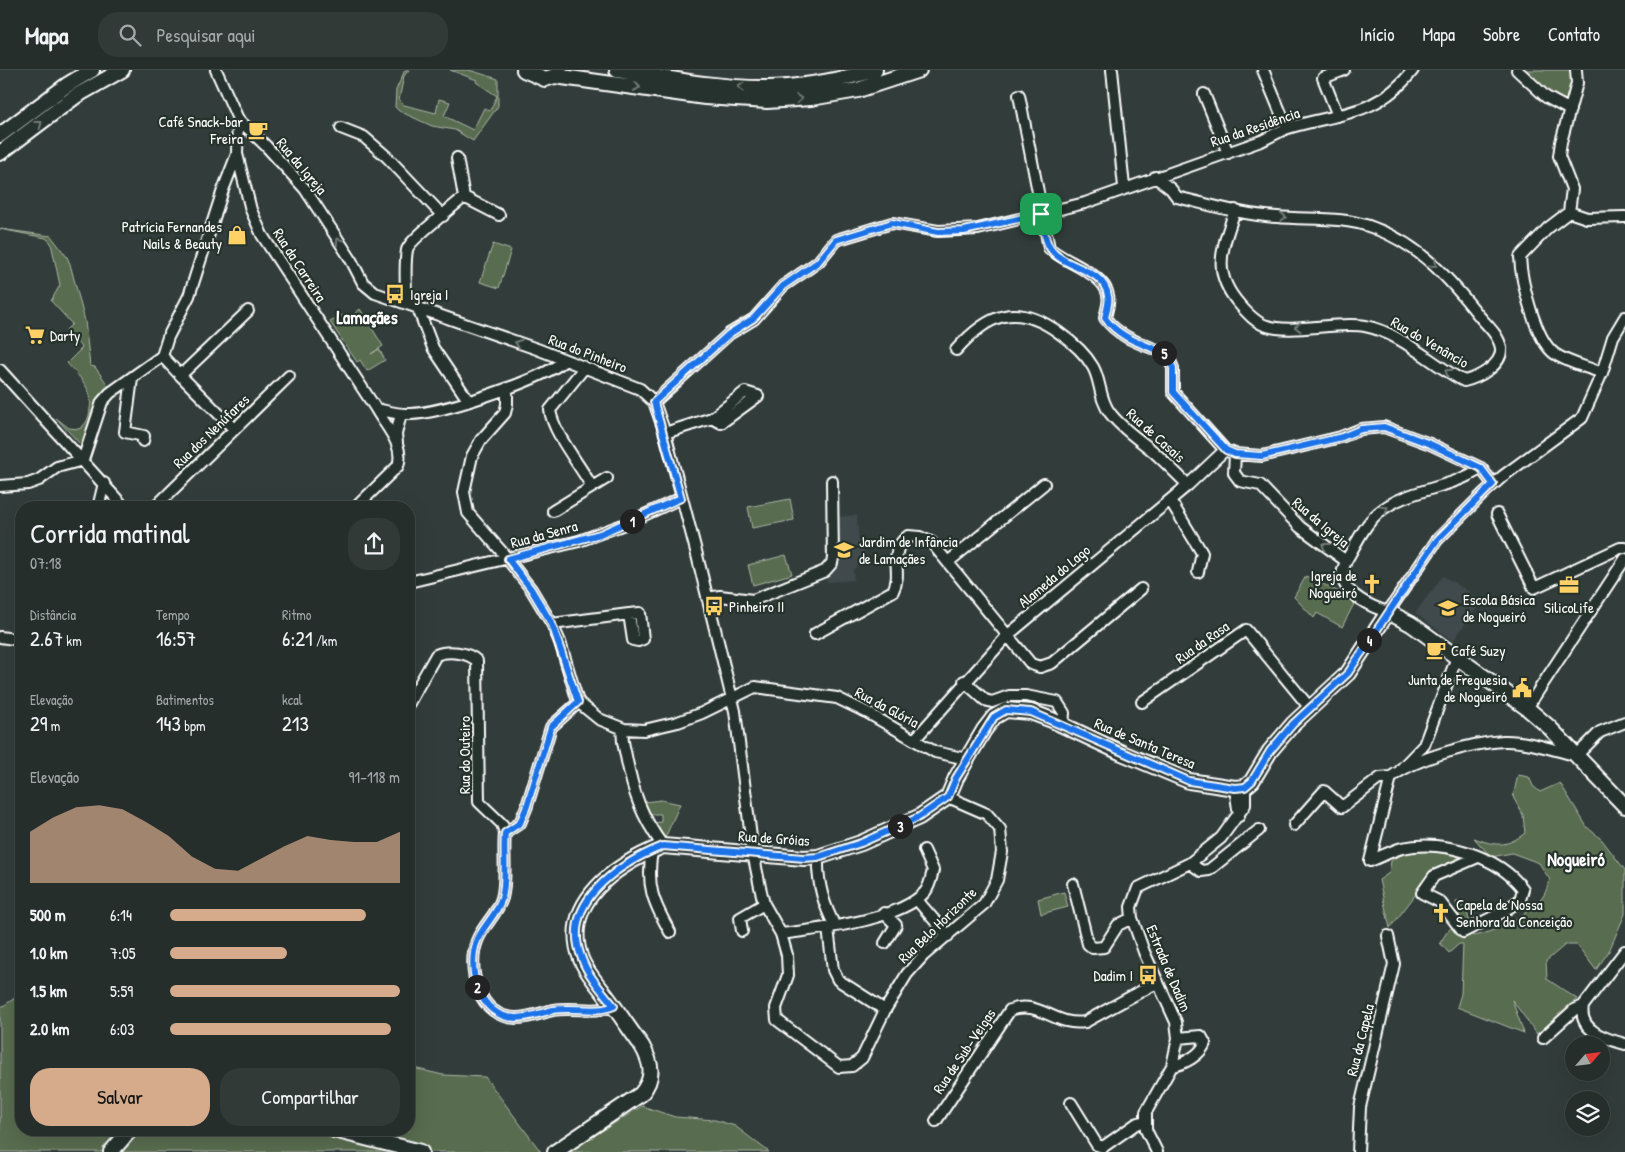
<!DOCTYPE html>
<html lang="pt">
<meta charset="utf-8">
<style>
:root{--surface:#262e2c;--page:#323a38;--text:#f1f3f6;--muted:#a4a8a9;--line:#424a48;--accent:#d6ab8b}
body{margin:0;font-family:"Patrick Hand",sans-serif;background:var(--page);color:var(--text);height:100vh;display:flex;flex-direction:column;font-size:19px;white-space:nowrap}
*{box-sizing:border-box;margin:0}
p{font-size:16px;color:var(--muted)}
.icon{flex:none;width:28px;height:28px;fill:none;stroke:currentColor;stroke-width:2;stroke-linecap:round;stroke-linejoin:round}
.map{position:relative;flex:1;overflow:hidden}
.drawer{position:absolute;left:15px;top:431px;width:400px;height:635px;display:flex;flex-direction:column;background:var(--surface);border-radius:20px;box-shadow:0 5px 20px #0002,0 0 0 1px var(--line)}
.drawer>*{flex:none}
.needle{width:32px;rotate:62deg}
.tools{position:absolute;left:1565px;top:966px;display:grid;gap:10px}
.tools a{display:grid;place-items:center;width:45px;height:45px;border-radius:50%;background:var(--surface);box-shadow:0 5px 20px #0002,0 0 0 1px var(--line);font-size:25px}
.pin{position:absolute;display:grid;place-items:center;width:42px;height:42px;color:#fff;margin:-21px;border-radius:10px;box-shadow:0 2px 8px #0006}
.km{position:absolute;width:25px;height:25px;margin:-12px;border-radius:50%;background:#222;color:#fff;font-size:14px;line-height:25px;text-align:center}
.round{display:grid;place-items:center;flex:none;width:52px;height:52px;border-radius:20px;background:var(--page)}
.overview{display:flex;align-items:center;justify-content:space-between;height:85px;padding:0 15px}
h1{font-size:28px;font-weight:600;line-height:38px}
.metrics{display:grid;grid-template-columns:repeat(3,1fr);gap:8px;height:85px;padding:5px 15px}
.metrics div{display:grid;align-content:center}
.metrics b{font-size:21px;font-weight:600}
.metrics small{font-size:14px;font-weight:400}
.metrics p{font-size:14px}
.chart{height:140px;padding:10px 15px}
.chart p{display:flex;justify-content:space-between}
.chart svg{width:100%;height:90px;margin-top:5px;fill:var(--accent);opacity:.7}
.action{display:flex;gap:10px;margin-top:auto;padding:10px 15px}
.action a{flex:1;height:58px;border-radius:20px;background:var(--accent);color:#111;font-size:20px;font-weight:600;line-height:58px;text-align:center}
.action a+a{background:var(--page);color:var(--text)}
ul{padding:0 15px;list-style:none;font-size:16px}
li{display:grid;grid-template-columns:80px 60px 1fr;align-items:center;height:38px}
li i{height:12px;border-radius:6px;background:var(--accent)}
header{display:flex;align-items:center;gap:30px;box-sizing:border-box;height:70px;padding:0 25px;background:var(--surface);border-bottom:1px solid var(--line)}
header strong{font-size:24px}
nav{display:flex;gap:28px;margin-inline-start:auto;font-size:18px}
.search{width:350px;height:45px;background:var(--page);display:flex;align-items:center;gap:12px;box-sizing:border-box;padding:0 18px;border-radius:20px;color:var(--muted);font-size:19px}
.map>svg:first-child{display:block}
</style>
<header>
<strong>Mapa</strong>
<div class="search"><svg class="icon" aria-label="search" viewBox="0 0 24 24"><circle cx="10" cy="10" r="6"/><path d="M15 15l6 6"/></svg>Pesquisar aqui</div>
<nav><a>Início</a><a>Mapa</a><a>Sobre</a><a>Contato</a></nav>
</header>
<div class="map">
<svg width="1625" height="1082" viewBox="0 0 1625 1082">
<rect width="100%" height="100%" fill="#323d3b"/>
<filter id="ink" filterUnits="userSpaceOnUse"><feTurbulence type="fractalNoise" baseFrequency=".02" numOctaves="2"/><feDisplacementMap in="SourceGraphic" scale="10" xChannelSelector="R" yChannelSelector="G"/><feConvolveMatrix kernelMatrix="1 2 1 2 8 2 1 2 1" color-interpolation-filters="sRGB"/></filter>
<g filter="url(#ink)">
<!-- built -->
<path fill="#40494c" d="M857,445L859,474L867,486L853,500L854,510L827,512L823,498L825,493L826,448Z
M1443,506L1468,521L1481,532L1453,571L1415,543Z"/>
<!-- green -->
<path fill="#586c4f" stroke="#acb6a7" d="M405,0H409L404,6L399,30L404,35L436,43L439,29L450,32L444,46L473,60L484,38L490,41L497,26L476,12L477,10L450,0H469L498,9V36L473,71L455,60L432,56L399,41L395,37L396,20Z
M1523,0H1573L1568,30L1564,34L1556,32Z
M0,159L51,166L67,187L70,194L85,251L90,296L95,297L110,318L84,373L81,375L56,348L69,358L79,359C87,354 89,348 90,339C94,319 79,307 67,293L82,278L66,260L72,254L51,231L60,215L51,173L46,168Z
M493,174L511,180L499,218L480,212Z
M360,239L383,276L371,284L379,279L385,290L367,301L360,290L357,292L330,252L342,245L346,251Z
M790,429L794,450L752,458L748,437Z
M786,485L792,504L753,515L748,495Z
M1306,506L1356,530L1342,557L1317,543L1314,548L1294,527Z
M1518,705L1529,707L1533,716L1540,722L1560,713L1587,757L1602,770L1625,800V844L1609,881L1596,900L1577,875H1565L1546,891L1547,909L1577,929L1537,964L1512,930L1524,963L1457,937L1461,924L1463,874H1459L1449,883L1440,873L1447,862L1460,850L1456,832L1464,830L1473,866C1492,864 1534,842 1544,825C1546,821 1548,815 1550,810L1539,793L1512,783L1491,787L1474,768C1496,776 1506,778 1525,763L1523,745L1513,727Z
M661,730L680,734L665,768L652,753L661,752V744H649L645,732Z
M1445,781L1466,784L1420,819L1390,858L1379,810L1389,803L1391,791C1406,779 1427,781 1445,781Z
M1064,822L1068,837L1041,844L1038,829Z
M18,926L21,927V1060H409V997L443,1005L485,1007L541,1082H0V938Z
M642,1036L675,1047L715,1050L735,1056L769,1082H568Z"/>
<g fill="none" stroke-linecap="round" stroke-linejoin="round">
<defs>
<path id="street" d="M216,0L238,49L266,76L305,119L350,188L363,213L375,223L537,279L640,319L654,332L665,363L696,481L735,641L753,783L760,817L764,834L781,864L787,885L788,905L776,938L777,950L839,997L852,996L862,988L885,940L907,904L923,886L984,834L997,810L1002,782L1000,759L987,744L948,727
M1112,0L1124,117
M1263,0L1287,58
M1517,0L1546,27L1570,40
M1204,24L1228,83
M1019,25L1049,178C1064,192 1104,203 1108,225C1110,232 1106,242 1105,248C1120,269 1144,274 1167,284L1173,298V322L1225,380L1235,384L1262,386L1341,367L1361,359L1384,357L1430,374L1481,398L1493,414
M1338,46L1323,8L1344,0
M341,58L364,67L387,87L443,146
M237,84L251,140L262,165L376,339C387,341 398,345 410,344C440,344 541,310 564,291
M457,88L464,127
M1155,107L1171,119L1177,127C1210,135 1243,145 1277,147C1310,150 1343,146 1374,158C1420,175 1450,209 1480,247C1488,256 1499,266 1501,278C1503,295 1478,308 1464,311C1432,295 1402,263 1365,256C1338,251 1292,264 1267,256C1256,253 1247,243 1240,235C1210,201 1223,178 1235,140
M1569,142L1548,158L1520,187C1521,210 1535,270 1555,284C1568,293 1587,297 1602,303
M1569,142L1572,119L1559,86L1561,72L1577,13L1576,0
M1569,142L1587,148L1625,147
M405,232C407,215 404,197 407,180C409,170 453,137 464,127L499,145
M417,236L433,278L468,330
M956,280C988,244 1016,232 1058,262C1071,271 1085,283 1093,297C1101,311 1099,329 1110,343C1122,359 1140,370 1155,383C1166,393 1177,404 1188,415
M162,286L177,302H184L248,241
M584,298L550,340C553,363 580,395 592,417
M0,300L125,438
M177,302L234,359
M132,308L125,362L144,366L143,371
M507,318V334L505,343L481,370L472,386L464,422L468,443L502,482L531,519L552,554L560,572L578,632L599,649L624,659L644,660L678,652L702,643L755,617L837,628L868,643L935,682L967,689
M654,332L729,264L754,249L783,216L818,192L836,170L892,153L938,161L978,159L1085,133L1261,71C1270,67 1279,61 1288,58C1338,43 1378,46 1413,0
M665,363L712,348L745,322L758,326L721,353L712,348
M397,373L396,364L401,344
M1235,384L1234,403L1240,411L1260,415L1300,457L1346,491C1344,496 1342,502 1342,507C1346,525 1371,537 1388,542L1437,470L1484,423L1503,406L1582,348L1602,303L1613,267L1625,247
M0,416L28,414L39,410L57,397L83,390L102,332L110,323L162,286L168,267L189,226L223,120L237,84L238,49
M1170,430L1202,483L1198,502
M98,438L104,413
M154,438L289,306
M355,438L398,396C405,375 386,357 376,339
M553,441L607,408
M1497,444L1534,518L1620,478H1625
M1346,491C1355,476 1364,455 1378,443C1407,418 1450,420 1481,398
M948,492L1044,414
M409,512L579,471L625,454L681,428
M707,528L720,526L753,530L825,501L832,493L833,488L832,411
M552,554L629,544L633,570L638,571L643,569L640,543L629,544
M815,564L893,521C904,500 886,483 908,466L920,467L931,472L1031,594L1040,597L1052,593L1141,519
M0,567L21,570
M964,611L985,630L992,632L1009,626H1026L1057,632L1064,643L1063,654
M1142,632L1246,560L1310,638
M409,633L436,585C448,580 468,582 477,591L479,732L502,754L505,763C503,783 507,810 502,828C497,845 483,855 477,871C466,899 479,948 516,948C528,948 541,943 553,940C573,936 596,944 614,936
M1527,638L1625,489
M623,659C621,670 624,675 626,686C633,722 641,746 663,776
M915,669L1008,565L1188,415L1225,380
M1576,686L1600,662L1625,652
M1401,699L1424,675L1457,587
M1235,718L1239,746
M1294,755L1324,721L1342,737L1380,708L1391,707
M505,763L520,753L527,736L551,657L579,632
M652,781C646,816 653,832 670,862
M818,787C817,813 823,834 835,856
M1478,787L1434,806L1422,823L1440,832L1463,862L1503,842L1520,830L1523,819C1498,786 1443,769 1402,778C1391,781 1380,787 1370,791L1391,707C1416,688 1472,673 1503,671C1526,670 1553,680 1575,685
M1190,793L1201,801L1209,800L1259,760
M1073,814L1088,874L1093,878L1104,877L1118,855L1132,848
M917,830L948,866
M884,843L896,855L885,873
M828,858L833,900L838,910L885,940
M742,861L740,848L764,834
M781,864C818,859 899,851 925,822C930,816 931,808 933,800L924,780
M1625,881L1583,936C1578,961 1606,969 1625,974
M1543,968L1574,940L1583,936
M1172,996C1184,994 1201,985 1205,973L1201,966L1178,968
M1071,1033L1097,1075L1103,1077L1136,1054L1145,1051
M936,1051L1010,940C1040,929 1054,957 1085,952L1158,912
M1157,1082L1146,1060V1042L1172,996L1178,968L1176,952L1144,882L1132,848L1131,837L1138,818L1190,793L1221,768L1245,735V717
M1358,1082L1360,1037L1394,894L1388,866"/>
<path id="secondary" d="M524,0L545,9L555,6L560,1
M617,0C667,8 718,19 769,18C806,17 840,10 875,0
M555,6L705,27L767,31L811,28L858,20L919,0
M0,65L67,15L92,0
M0,83L76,26L122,0
M334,1060L421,1082
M111,1082L130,1060
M555,1082L641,1024C655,1007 652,994 642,976C630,960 619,943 607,927C598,915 586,902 581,889C560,832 617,794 663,776L804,788L818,787L861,773L919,747L948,727L956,708L984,660L994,647L1006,640L1031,642L1052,650L1122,683L1189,711L1235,718L1245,717L1252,711L1270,681L1293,654L1348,603L1388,542L1411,554L1527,638L1549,657L1625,736"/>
</defs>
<!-- street casing -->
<use href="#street" stroke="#fff" stroke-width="14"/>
<!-- secondary casing -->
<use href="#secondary" stroke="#fff" stroke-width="18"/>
<!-- street -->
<use href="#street" stroke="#26332d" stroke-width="10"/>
<!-- secondary -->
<use href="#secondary" stroke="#26332d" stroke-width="14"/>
</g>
<!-- one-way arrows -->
<defs><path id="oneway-chevron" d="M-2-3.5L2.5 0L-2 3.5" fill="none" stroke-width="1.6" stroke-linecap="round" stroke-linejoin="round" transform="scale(1.25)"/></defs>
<g stroke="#727a76">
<use href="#oneway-chevron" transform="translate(637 17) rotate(9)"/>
<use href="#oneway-chevron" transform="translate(741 17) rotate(-177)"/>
<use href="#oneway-chevron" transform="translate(799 29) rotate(-3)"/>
<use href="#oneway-chevron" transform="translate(39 54) rotate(-37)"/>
<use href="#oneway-chevron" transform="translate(1283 147) rotate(2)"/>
<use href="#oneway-chevron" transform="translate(339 171) rotate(-123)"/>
<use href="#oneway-chevron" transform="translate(1434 194) rotate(41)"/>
<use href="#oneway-chevron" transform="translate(1298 257) rotate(179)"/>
<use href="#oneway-chevron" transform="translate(518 273) rotate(-160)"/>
<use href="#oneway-chevron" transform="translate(1448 302) rotate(-147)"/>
<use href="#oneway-chevron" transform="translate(1385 439) rotate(-35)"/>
<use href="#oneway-chevron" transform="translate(1325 476) rotate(-143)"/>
</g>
</g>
<g fill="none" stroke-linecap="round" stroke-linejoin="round" filter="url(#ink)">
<defs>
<path id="route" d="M1041,144C1043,154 1044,170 1050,178C1063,199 1104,197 1108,226C1110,232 1106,242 1105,248C1120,269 1144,274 1167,284L1173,298V322L1226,380L1235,384L1262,386L1342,367L1361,359L1384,357L1430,374L1481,398L1493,414L1437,470L1348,603L1293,654L1270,681L1252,711L1245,717L1235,718L1189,711L1031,642L1006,640L994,647L956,708L948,727L919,747L861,773L818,787L804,788L663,776C618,794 559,833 582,889C588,906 603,922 614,936C596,944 573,936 553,940C541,943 528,948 516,948C479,948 466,899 477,871C483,855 497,845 502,828C507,810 503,783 505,763L520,753L527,736L551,657L578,632L552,554L531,519L508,489L600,464L681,428L654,332L729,264L754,248L783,216L818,192L836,170L892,153L938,162L964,161Z"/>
</defs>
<!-- route casing -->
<use href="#route" stroke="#fff" stroke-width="10"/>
<!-- route -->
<use href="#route" stroke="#1a73e8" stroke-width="6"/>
</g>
<!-- icons -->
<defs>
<symbol id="cafe-bare" viewBox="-9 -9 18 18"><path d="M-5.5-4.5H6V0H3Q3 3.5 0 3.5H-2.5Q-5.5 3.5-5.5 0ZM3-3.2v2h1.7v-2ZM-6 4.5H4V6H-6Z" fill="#ffd166" stroke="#26332d" stroke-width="2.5" paint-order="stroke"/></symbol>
<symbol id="shop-bare" viewBox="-9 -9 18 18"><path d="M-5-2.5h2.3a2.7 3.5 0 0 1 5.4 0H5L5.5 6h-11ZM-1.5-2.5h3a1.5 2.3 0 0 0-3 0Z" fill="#ffd166" stroke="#26332d" stroke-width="2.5" paint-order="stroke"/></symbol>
<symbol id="bus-bare" viewBox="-9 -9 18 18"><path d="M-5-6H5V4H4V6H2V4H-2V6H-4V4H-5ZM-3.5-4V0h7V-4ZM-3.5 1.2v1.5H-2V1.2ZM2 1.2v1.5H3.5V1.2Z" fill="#ffd166" stroke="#26332d" stroke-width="2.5" paint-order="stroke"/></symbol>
<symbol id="supermarket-bare" viewBox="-9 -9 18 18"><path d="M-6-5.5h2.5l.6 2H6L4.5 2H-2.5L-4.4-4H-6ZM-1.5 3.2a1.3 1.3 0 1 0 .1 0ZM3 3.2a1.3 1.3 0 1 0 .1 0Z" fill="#ffd166" stroke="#26332d" stroke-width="2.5" paint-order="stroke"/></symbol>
<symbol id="school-bare" viewBox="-9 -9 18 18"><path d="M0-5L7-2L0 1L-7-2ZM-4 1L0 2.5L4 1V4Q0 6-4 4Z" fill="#ffd166" stroke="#26332d" stroke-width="2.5" paint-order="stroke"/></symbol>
<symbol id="church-bare" viewBox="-9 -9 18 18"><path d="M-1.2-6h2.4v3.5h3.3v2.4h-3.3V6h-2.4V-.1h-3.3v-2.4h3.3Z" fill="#ffd166" stroke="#26332d" stroke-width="2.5" paint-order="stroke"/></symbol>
<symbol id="office-bare" viewBox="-9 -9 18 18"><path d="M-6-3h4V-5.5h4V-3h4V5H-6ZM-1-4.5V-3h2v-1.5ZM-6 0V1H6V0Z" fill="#ffd166" stroke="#26332d" stroke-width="2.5" paint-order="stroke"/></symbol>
<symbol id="civic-bare" viewBox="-9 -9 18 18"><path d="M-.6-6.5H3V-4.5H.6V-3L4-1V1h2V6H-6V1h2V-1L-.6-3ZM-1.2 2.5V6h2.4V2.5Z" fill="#ffd166" stroke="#26332d" stroke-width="2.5" paint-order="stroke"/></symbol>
</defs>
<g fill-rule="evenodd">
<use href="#cafe-bare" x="244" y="46" width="28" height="28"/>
<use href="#shop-bare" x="223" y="151" width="28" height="28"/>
<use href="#bus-bare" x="381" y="210" width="28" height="28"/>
<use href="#supermarket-bare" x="21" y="251" width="28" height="28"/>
<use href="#school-bare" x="830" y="466" width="28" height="28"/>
<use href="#church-bare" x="1358" y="500" width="28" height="28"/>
<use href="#office-bare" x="1555" y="501" width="28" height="28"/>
<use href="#bus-bare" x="700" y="522" width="28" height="28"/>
<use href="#school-bare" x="1434" y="524" width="28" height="28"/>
<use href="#cafe-bare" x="1422" y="566" width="28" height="28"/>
<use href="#civic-bare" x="1508" y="604" width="28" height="28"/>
<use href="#church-bare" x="1427" y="829" width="28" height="28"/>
<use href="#bus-bare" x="1134" y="891" width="28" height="28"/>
</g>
<g text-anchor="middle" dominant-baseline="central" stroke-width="4.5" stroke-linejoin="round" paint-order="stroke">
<!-- poi labels -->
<g font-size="15" fill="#fff" stroke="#26332d" text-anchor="start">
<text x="243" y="51" text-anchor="end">Café Snack-bar<tspan x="243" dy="17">Freira</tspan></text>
<text x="222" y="156" text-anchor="end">Patrícia Fernandes<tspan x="222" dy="17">Nails &amp; Beauty</tspan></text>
<text x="410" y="224">Igreja I</text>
<text x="50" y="265">Darty</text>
<text x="859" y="471">Jardim de Infância<tspan x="859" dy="17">de Lamaçães</tspan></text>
<text x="1357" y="505" text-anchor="end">Igreja de<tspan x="1357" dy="17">Nogueiró</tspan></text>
<text x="1463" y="529">Escola Básica<tspan x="1463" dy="17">de Nogueiró</tspan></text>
<text x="729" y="536">Pinheiro II</text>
<text x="1569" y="537" text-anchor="middle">SilicoLife</text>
<text x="1451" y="580">Café Suzy</text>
<text x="1507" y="609" text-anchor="end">Junta de Freguesia<tspan x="1507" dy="17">de Nogueiró</tspan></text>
<text x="1456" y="834">Capela de Nossa<tspan x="1456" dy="17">Senhora da Conceição</tspan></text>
<text x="1133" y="905" text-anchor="end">Dadim I</text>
</g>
<!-- street labels -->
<g font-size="15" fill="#fff" stroke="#26332d">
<text transform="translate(1255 57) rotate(-19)">Rua da Residência</text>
<text transform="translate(302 96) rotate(50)">Rua da Igreja</text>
<text transform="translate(300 195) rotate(57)">Rua da Carreira</text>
<text transform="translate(1430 272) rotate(30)">Rua do Venâncio</text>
<text transform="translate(588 283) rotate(21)">Rua do Pinheiro</text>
<text transform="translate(211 361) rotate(-44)">Rua dos Nenúfares</text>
<text transform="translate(1156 365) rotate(42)">Rua de Casais</text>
<text transform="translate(1321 452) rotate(40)">Rua da Igreja</text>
<text transform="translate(544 464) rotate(-15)">Rua da Senra</text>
<text transform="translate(1054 506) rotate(-40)">Alameda do Lago</text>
<text transform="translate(1202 572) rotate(-35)">Rua da Rasa</text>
<text transform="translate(887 637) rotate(28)">Rua da Glória</text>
<text transform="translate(1145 673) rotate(23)">Rua de Santa Teresa</text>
<text transform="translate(464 685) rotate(-90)">Rua do Outeiro</text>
<text transform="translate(774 768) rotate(4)">Rua de Gróias</text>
<text transform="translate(937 855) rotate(-44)">Rua Belo Horizonte</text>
<text transform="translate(1169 898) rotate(67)">Estrada de Dadim</text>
<text transform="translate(1360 970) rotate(-76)">Rua da Capela</text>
<text transform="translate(964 981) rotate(-56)">Rua de Sub-Veigas</text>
</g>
<!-- quarter labels -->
<g font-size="18" font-weight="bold" fill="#fff" stroke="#26332d">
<text x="367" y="247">Lamaçães</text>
<text x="1576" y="789">Nogueiró</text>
</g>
</g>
</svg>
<div class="tools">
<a><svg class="needle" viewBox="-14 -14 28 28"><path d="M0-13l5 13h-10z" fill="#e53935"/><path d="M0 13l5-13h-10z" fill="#a4a8a9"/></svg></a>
<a><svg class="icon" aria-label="layers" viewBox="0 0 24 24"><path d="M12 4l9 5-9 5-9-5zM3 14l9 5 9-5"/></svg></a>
</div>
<div class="pin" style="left:1041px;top:144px;background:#1e9e55"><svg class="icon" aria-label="arrive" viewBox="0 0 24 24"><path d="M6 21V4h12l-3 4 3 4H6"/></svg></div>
<b class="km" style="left:632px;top:451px">1</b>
<b class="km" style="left:477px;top:917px">2</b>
<b class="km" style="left:900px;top:756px">3</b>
<b class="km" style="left:1369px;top:570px">4</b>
<b class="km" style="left:1164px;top:283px">5</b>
<section class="drawer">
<div class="overview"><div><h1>Corrida matinal</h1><p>07:18</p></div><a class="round"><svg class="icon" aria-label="share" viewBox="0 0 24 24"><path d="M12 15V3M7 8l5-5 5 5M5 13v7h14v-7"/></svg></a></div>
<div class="metrics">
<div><p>Distância</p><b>2.67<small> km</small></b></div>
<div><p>Tempo</p><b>16:57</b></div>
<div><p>Ritmo</p><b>6:21<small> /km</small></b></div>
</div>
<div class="metrics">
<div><p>Elevação</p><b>29<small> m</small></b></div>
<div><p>Batimentos</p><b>143<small> bpm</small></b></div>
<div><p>kcal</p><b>213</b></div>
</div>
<div class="chart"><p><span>Elevação</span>91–118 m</p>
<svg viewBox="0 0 160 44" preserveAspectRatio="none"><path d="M0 44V19L10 12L20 7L30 6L40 8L50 14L60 21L70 31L80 37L90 38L100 32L110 26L120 21L130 23L140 24L150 24L160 19V44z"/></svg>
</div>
<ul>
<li><b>500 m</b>6:14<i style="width:85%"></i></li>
<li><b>1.0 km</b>7:05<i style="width:51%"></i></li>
<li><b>1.5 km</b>5:59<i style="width:100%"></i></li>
<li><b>2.0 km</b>6:03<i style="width:96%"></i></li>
</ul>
<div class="action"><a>Salvar</a><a>Compartilhar</a></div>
</section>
</div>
